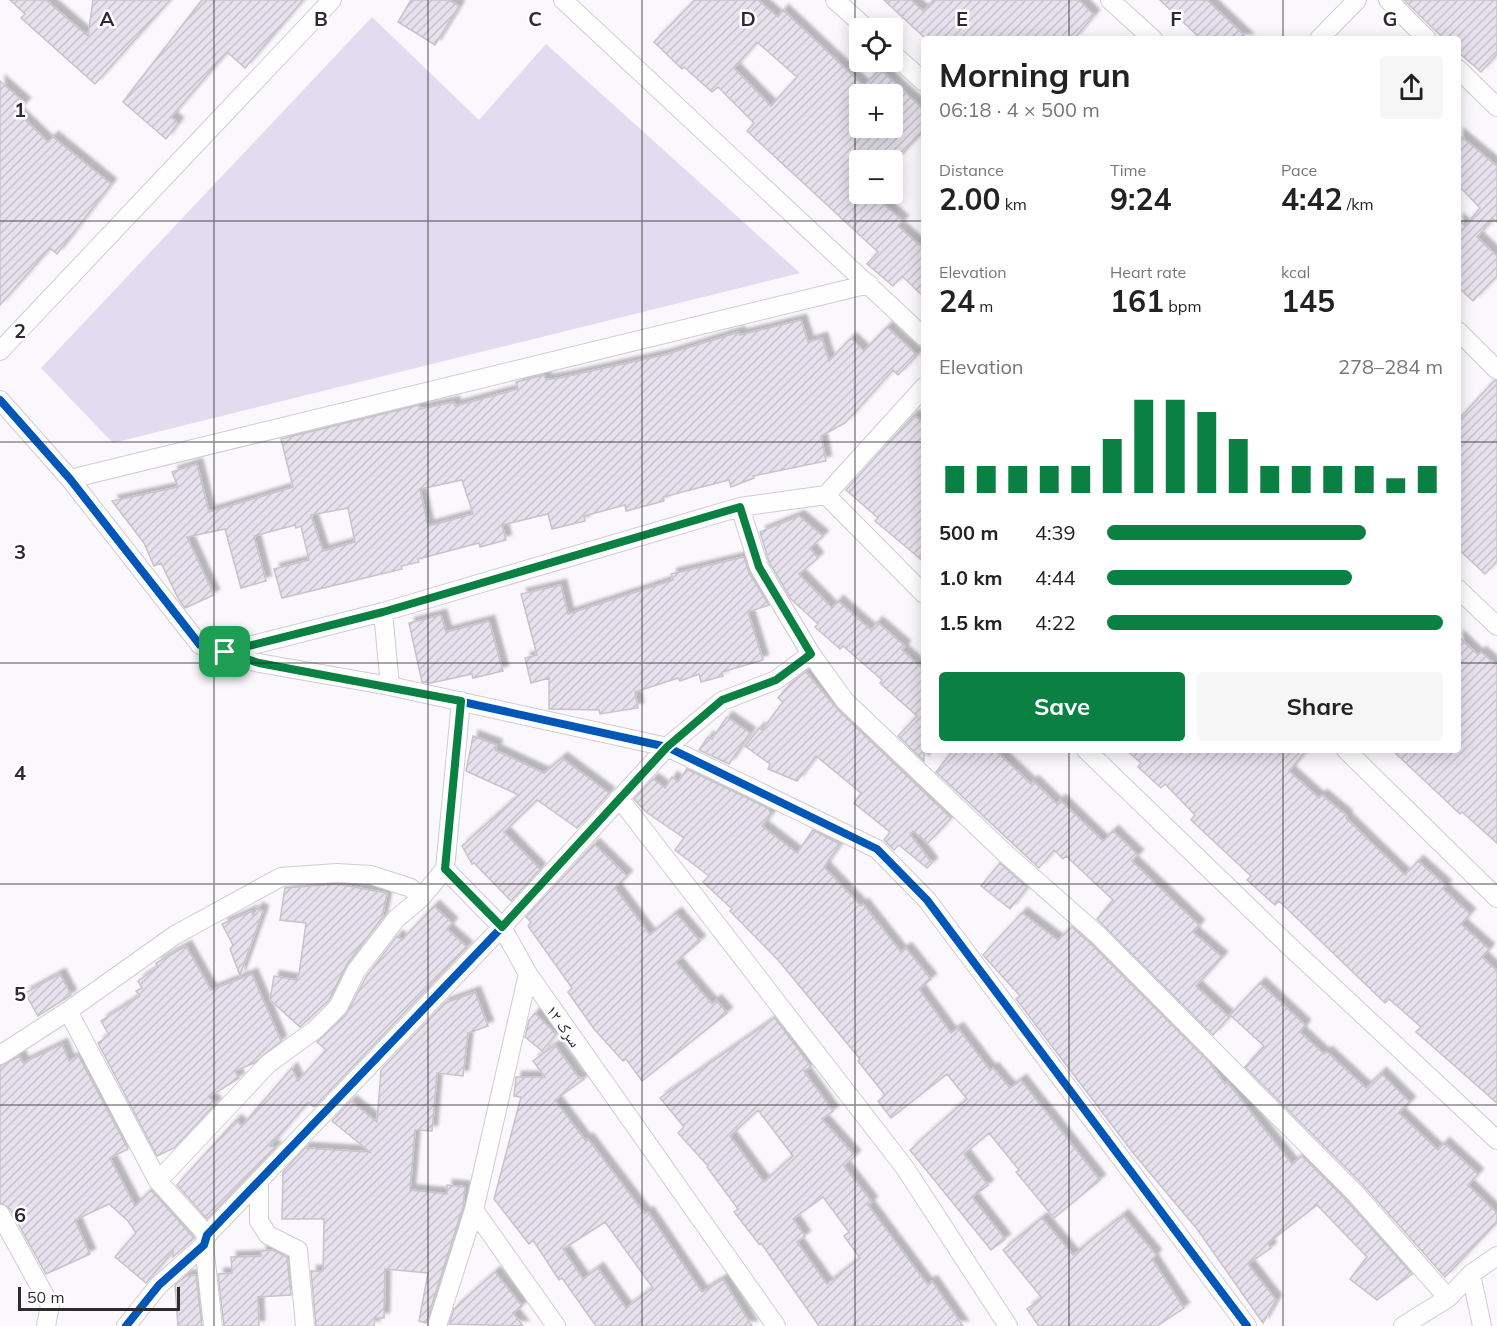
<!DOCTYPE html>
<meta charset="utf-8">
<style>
:root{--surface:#fff;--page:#f6f6f6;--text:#222;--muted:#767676;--accent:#0b8043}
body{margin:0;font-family:Mulish,"Noto Naskh Arabic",sans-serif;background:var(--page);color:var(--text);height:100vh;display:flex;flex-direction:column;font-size:22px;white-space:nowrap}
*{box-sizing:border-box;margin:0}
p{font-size:20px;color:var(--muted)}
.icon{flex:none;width:33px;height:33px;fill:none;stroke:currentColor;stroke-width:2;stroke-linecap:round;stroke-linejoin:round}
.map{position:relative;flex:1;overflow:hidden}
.panel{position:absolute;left:921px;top:36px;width:540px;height:717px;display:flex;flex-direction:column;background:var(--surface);border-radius:6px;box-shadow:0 3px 15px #0003}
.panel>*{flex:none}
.fabs{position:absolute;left:849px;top:18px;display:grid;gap:12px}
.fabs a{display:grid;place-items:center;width:54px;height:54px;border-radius:6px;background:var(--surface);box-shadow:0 3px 15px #0003;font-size:30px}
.scale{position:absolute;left:18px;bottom:15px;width:162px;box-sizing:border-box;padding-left:6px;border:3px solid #2d2b2f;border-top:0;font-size:16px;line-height:21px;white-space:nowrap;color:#2d2b2f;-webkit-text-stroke:4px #fff;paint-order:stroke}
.pin{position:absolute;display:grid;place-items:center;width:51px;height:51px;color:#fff;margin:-26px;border-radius:12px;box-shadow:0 3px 9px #0006}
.round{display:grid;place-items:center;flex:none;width:63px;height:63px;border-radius:6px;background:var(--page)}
.headline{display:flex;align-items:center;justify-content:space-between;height:102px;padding:0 18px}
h1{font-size:33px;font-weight:700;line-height:45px}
.figures{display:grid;grid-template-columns:repeat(3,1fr);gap:9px;height:102px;padding:6px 18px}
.figures div{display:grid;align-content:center}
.figures b{font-size:30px;font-weight:700}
.figures small{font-size:16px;font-weight:400}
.figures p{font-size:16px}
.chart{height:168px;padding:12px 18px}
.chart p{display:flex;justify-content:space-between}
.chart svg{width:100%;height:108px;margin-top:6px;stroke:var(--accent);stroke-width:6}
.primary-button{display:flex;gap:12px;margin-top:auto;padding:12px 18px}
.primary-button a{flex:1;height:69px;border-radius:6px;background:var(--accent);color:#fff;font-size:24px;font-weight:700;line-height:69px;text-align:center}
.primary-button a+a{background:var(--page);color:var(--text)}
ul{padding:0 18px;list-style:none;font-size:20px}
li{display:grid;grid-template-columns:96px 72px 1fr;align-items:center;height:45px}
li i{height:15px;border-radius:8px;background:var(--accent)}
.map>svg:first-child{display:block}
</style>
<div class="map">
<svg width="1497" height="1326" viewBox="0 0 1497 1326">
<defs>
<pattern id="building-hatch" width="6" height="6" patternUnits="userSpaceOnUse" patternTransform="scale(1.5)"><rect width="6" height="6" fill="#e6e1ed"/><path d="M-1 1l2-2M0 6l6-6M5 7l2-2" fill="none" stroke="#c6c1cc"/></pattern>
<filter id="shadow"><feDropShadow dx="5.5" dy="-5.5" stdDeviation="1.5" flood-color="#0004"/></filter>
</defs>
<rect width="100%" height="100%" fill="#faf8fd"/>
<!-- green -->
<path fill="#e3dbef" d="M372,17L479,120L546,44L800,273L113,443L41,368Z"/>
<!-- building -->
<path fill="url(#building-hatch)" stroke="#c6c4c9" stroke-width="1.5" fill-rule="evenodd" filter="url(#shadow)" d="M10,0H46L88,36L93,0H170L95,84L21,18L25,14Z
M202,0H303L245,68L227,52L171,117L178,123L166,139L123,102Z
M411,0H449L459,6L435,45L398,22Z
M695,0H758L778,17L783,10L864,86L880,69L924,110V130L892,165V160H860V194H872L903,221L898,226L924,249V297L902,276L893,286L867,264L878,252L747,131L754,123L718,87L712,92L684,67L682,69L654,42ZM757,42L797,77L771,106L734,68ZM860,94H892V128H860Z
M884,0H911L923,11L934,0H1079L1094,15L1074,39H926Z
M1160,0H1207L1248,39H1201Z
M1404,0H1497V54L1481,72L1458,52V39H1444Z
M0,81L25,103L17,112L48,142L53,137L111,184L57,254L50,248L0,305Z
M1458,134L1497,166V222L1493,219L1477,237L1497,256V276L1473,301L1458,287V219L1465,226L1480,208L1458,185Z
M801,320L808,342L822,338L829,361L851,338L864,351L887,327L917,355L898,375L893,370L845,423L821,436L826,461L753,476L754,478L731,487L729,480L663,497L664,501L626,511L625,505L584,516L585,521L552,529L548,514L502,525L506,540L480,547L479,543L418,559L419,562L401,566L402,569L282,598L274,569L309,560L301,526L296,528L295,525L254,536L266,581L241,588L225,529L187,537L214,595L185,608L178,598L161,563L154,566L144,543L112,501L178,487L172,472L197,464L209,512L293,487L281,439L419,405L420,409L454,402L455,406L518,389L516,382L544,375L546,380L564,377L664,355L739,332L740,335ZM462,480L473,514L428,526L420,489ZM348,508L355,542L323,551L311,515Z
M1494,381H1497V561L1485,574L1458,549V420Z
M914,415L924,424V562L875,521L878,518L846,490Z
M799,516L823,536L810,548L818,558L799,574L832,608L838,601L871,630L877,622L905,646L902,650L924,670V761L898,736L917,716L880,683L882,680L843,646L840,649L815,627L818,624L791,599L769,562L760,532Z
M744,557L749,573L769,605L748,612L763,660L722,672L723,676L701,682L699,674L680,681L678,678L635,692L638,708L600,714L599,710L549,709V678L531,683L525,658L537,655L521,594L561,585L568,614L673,580L671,574Z
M441,615L446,632L489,621L503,671L473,678L472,674L431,683L422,682L409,623Z
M1458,636L1478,655L1481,652L1497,666V843L1462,812L1460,814L1392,750H1458Z
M806,672L837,709L951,818L928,843L913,831L910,834L932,863L927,868L899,845L894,850L884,840L890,832L854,803L861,793L816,756L797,781L768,769L770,764L745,746L759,728L762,730L783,702L778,698L791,683Z
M727,717L750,733L729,764L699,750L708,737L712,739Z
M473,736L497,745L495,750L544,773L562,758L609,793L577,828L537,800L504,832L540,869L511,901L474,863L472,864L462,846L519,795L466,771Z
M953,750H995L1031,784L1033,781L1057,804L1060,800L1103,841L1113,831L1138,855L1132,861L1199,925L1193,932L1222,957L1196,986L1229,1017L1213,1035L1097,919L1113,900L1066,856L1063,859L1054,850L1039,868L936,772Z
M1126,750H1307L1289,771L1319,798L1322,795L1347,816L1346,818L1405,875L1418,861L1446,886L1443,889L1470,914L1461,924L1489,949L1482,957L1497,971V1103L1416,1032L1421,1027L1389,999L1385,1003L1279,901L1275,905L1247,880L1251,876L1191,820L1195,815L1165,784L1161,788L1138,767L1141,763Z
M687,769L768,808L771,814L762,826L797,853L813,830L840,844L824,867L861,906L863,904L901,952L906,948L931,979L919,989L951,1033L958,1028L990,1070L993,1068L1010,1088L1021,1080L1100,1180L1054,1218L1016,1172L1019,1170L989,1133L964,1154L988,1185L972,1197L1005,1239L991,1250L910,1150L967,1099L947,1074L891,1118L878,1101L885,1095L858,1061L860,1059L778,960L730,911L732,909L703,882L709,876L675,850L684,838L646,812L634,799L653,779L665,788L672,777L678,782Z
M594,844L627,876L615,888L650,935L676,913L700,941L676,962L712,1004L716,1000L727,1013L642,1081L626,1059L623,1061L594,1029L568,992L572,988L528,926L531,922L526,917Z
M1000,863L1027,887L1010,909L981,886Z
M337,884L387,893L382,918L347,964L329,1000L300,1027L270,1000L274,976L296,980L299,974L306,923L280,920L285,888Z
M434,906L452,923L447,929L467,947L314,1107L308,1102L270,1146L276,1147L207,1219L177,1185L236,1120L242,1126L292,1068L298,1081L326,1050L317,1042L346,1015L366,977L397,936L402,940Z
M257,908L263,911L240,975L230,949L233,945L222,924L252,911L253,915Z
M1022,913L1058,940L1072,927L1090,943L1209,1062L1225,1084L1227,1082L1292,1164L1302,1156L1347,1201L1412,1274L1377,1300L1350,1279L1367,1257L1317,1205L1268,1243L1271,1248L1248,1264L1276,1300L1263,1323L1197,1229L1134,1154L1016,999L1020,996L983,955Z
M186,946L211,990L252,974L281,1041L254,1063L235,1071L239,1078L209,1097L216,1103L174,1148L157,1156L98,1043L109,1035L101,1021L140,996L136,991L142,988L138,981L158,967L156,963Z
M60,974L71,995L38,1016L25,993Z
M1260,983L1305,1025L1300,1032L1324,1054L1327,1052L1366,1088L1381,1073L1410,1102L1399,1113L1438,1150L1444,1143L1478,1174L1468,1185L1497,1213V1222L1445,1277L1363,1185L1245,1067L1264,1046L1230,1015Z
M475,992L488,1026L468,1033L463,1076L437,1073L432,1131L415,1130L410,1190L447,1194V1185L465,1187L463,1207L426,1323L419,1321L428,1273L385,1269L384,1318H375L374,1326H316L311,1271H323L324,1219H282L283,1172L305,1148L370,1152L332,1121L351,1101L377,1122L381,1070L445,1003Z
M535,1013L556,1034L542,1051L525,1037L529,1020Z
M775,1018L811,1067L804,1071L833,1111L822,1119L855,1156L844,1166L872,1202L868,1205L927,1284L932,1281L963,1326H819L761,1243L759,1244L734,1212L738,1209L707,1167L708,1166L678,1133L684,1127L660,1098ZM758,1110L793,1156L764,1182L730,1136ZM823,1197L849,1232L844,1236L860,1258L827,1284L797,1242L805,1236L793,1219Z
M62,1044L69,1061L78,1055L128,1149L110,1158L135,1206L151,1190L194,1238L173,1257V1251L146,1283L115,1257L136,1233L128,1221L109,1204L75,1220L90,1254L46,1274L10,1209L0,1203V1066L20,1056L23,1063Z
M555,1045L579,1078L584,1079L555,1100L585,1140L588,1139L645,1214L648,1212L702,1292L723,1279L752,1326H596L562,1278L559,1280L533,1240L529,1244L494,1199L521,1097L514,1096L516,1077H545L533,1061ZM605,1222L653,1288L626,1308L598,1268L583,1279L563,1249Z
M1123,1215L1156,1255L1152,1259L1184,1308L1157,1326H1039L1027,1309L1042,1298L1003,1250L1042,1218L1073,1255Z
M272,1250L287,1257L291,1295L258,1297L259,1326H224L218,1274L232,1273L231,1257L261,1256V1251Z
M495,1272L522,1306L513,1313L523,1326L449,1324L454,1309Z
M196,1275L202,1326H178L175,1285L186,1276Z"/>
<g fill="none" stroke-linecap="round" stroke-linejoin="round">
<defs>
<path id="minor" d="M563,0L924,337
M835,0L866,28
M1110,0L1153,39
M1388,0L1427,39
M1319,39L1357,0
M892,53L924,82
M1458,69L1497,107
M1458,331L1497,370
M0,351L332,0
M0,400L70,479L200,645L259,663L390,686L667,747L877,849L927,900L1247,1326
M70,479L869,284
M826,495L924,594
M740,507L759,567L811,654L845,701L1006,854L1098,935L1355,1193L1448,1298
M1458,589L1497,626
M225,652L383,612
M390,686L383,612L740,507L826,495L924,387
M461,701L445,869L502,927L528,974L776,1326
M1086,750L1286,943L1497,1140
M1346,750L1497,898
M619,798L905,1168L1008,1326
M0,1055L68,1011
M259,1180V1221L268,1235L298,1250L305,1326
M158,1181L68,1011L175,935L281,877L337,873L371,875L411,888L421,898
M474,1210L556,1326
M0,1214L50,1305L46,1326
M207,1235L158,1181L268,1064L316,1029L338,1007L356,971L396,919L421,898L445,869
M204,1245L213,1326
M1471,1274L1482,1326
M126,1326L159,1285L204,1245L207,1235L502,927L667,747L722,701L776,680L811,654
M437,1326L474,1210L528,974
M1403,1326L1448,1298L1471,1274L1497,1256"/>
</defs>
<!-- minor casing -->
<use href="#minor" stroke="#cfcdd2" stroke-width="20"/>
<!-- minor -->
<use href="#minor" stroke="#fefeff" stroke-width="18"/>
<defs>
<path id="cycleway" d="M0,400L70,479L200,645L259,663L390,686L667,747L877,849L927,900L1247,1326
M126,1326L159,1285L204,1245L207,1235L502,927L667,747L722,701L776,680L811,654"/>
</defs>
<!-- cycleway casing -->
<use href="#cycleway" stroke="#fff" stroke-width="11"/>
<!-- cycleway -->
<use href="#cycleway" stroke="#0057b8" stroke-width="8"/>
</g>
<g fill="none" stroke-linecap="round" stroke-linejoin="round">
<defs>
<path id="route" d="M740,507L759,567L811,654L776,680L722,700L667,747L502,927L445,869L461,701L259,663L225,652L383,612Z"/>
</defs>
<!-- route casing -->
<use href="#route" stroke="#fff" stroke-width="12"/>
<!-- route -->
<use href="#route" stroke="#0b8043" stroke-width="8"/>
</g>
<!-- grid -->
<path fill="none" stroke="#2d2b2f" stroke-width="1.5" stroke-opacity="0.55" d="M214,0V1326M428,0V1326M642,0V1326M855,0V1326M1069,0V39M1283,0V39M0,221H924M1458,221H1497M0,442H924M1458,442H1497M0,663H924M1458,663H1497M1069,750V1326M1283,750V1326M0,884H1497M0,1105H1497"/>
<g text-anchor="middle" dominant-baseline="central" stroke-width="5" stroke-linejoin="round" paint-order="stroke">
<!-- street labels -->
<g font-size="16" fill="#2d2b2f" stroke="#fff">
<text transform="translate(564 1026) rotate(55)">سرک ۱۲</text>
</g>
</g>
<g font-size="20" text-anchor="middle" font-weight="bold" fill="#2d2b2f" stroke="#fff" stroke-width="5" stroke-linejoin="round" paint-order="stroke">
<text x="107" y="26">A</text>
<text x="321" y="26">B</text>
<text x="535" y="26">C</text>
<text x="748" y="26">D</text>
<text x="962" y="26">E</text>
<text x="1176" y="26">F</text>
<text x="1390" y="26">G</text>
<text x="20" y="117">1</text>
<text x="20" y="338">2</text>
<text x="20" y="559">3</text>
<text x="20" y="780">4</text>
<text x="20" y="1001">5</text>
<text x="20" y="1222">6</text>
</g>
</svg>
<div class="fabs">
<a><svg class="icon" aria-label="locate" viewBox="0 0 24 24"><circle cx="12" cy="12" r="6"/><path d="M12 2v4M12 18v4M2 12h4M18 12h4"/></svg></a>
<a>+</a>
<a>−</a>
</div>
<div class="scale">50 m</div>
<div class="pin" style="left:225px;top:652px;background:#1e9e55"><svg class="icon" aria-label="arrive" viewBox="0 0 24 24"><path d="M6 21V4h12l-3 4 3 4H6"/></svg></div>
<section class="panel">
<div class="headline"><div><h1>Morning run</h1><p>06:18 · 4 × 500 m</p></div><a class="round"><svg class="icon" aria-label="share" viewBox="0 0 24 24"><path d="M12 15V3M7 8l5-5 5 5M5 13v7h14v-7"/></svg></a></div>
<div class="figures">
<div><p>Distance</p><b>2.00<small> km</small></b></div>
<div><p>Time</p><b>9:24</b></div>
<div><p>Pace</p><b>4:42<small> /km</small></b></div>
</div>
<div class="figures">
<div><p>Elevation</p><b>24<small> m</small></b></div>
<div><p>Heart rate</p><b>161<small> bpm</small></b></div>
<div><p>kcal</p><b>145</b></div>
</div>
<div class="chart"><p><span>Elevation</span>278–284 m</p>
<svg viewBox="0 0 160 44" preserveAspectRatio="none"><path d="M5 44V33M15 44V33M25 44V33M35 44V33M45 44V33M55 44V22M65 44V6M75 44V6M85 44V11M95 44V22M105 44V33M115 44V33M125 44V33M135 44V33M145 44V38M155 44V33"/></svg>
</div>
<ul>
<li><b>500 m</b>4:39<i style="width:77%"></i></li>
<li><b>1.0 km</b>4:44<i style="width:73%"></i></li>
<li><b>1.5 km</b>4:22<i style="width:100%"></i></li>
</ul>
<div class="primary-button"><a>Save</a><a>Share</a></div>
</section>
</div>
